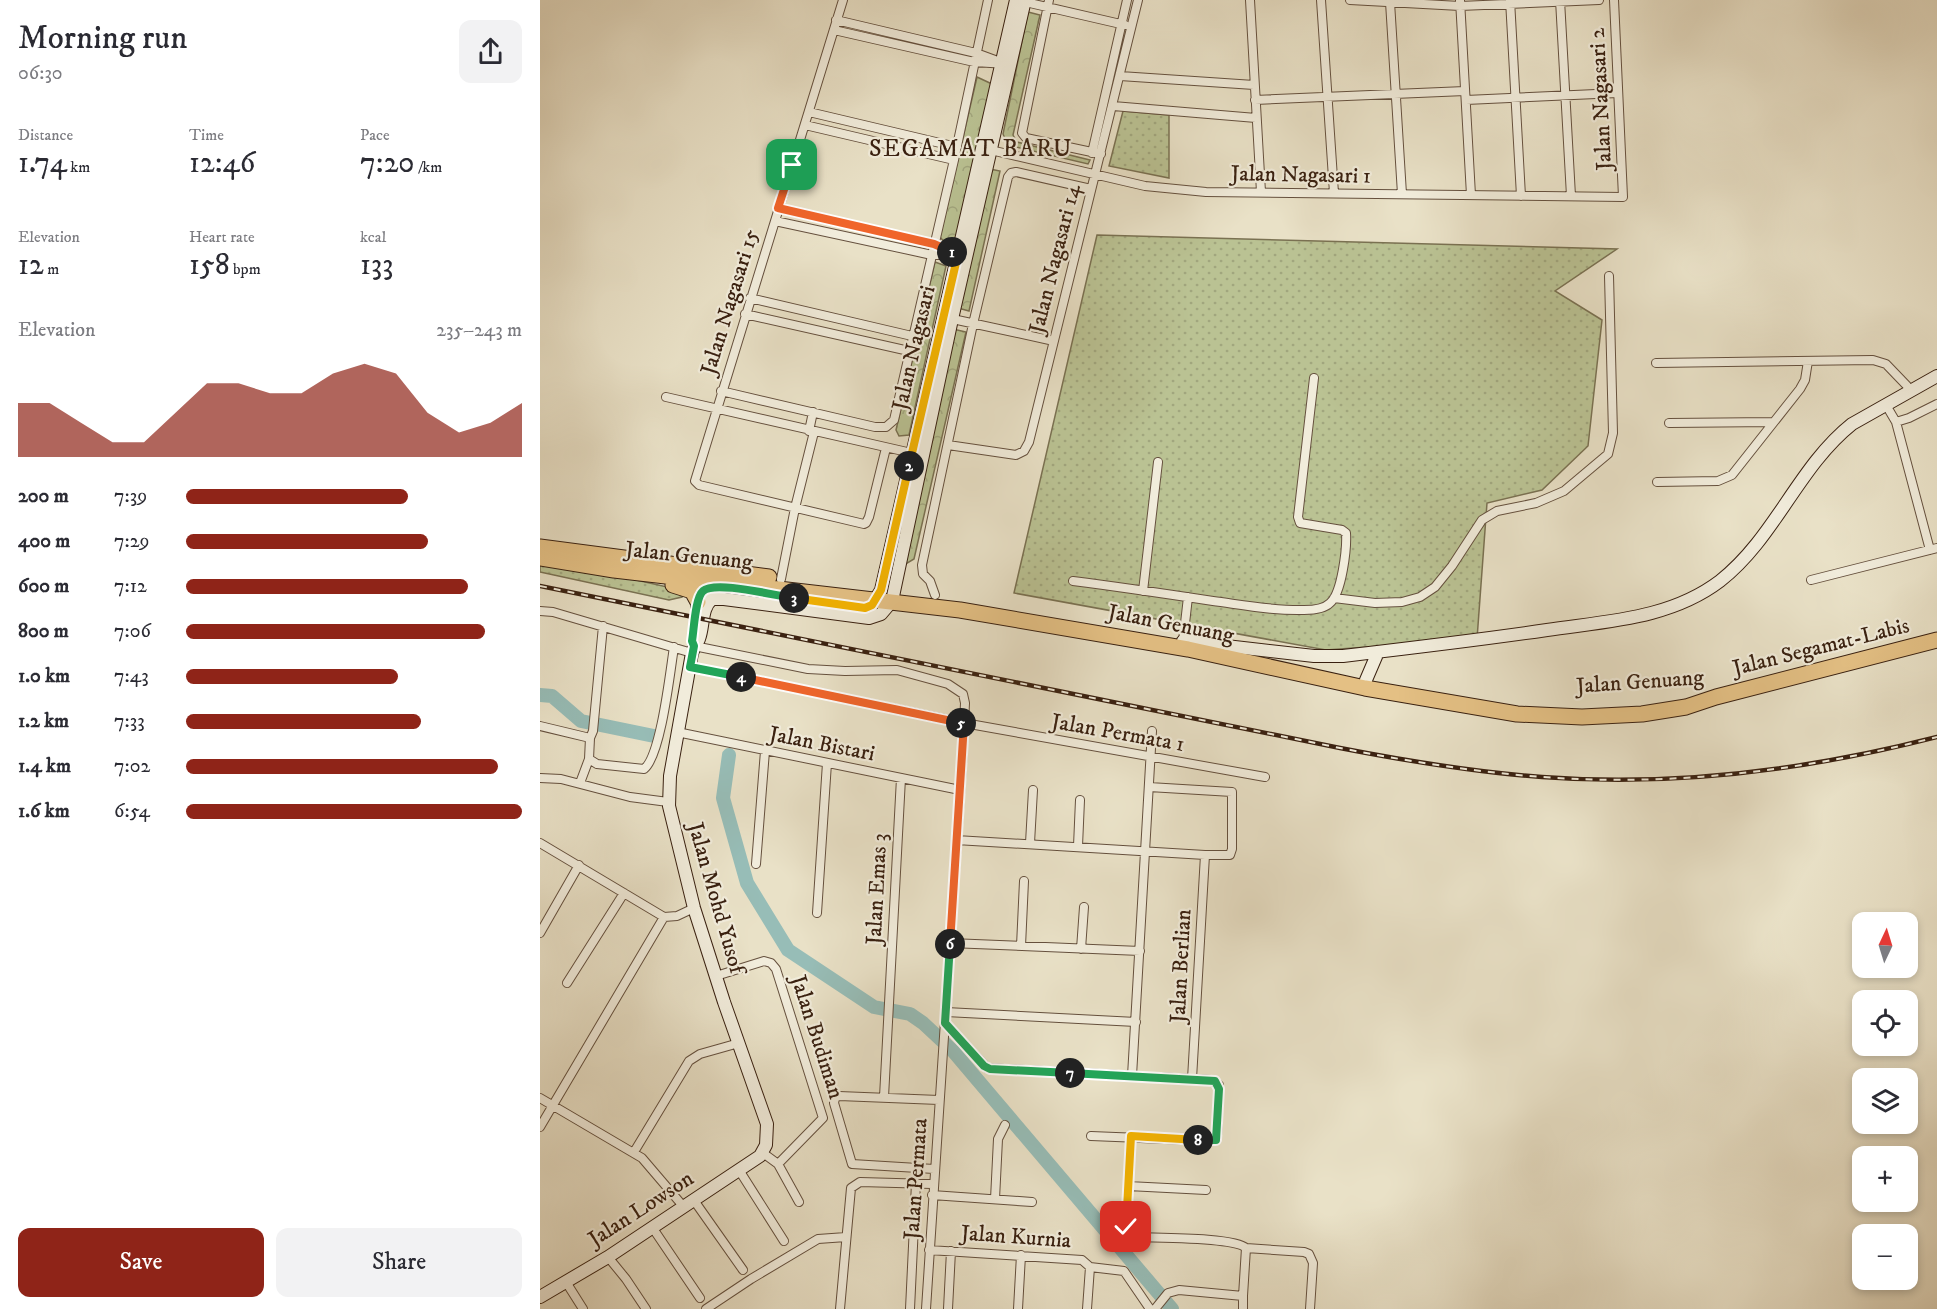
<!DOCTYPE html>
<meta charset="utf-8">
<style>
:root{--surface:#fff;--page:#f2f2f3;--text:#2b2b33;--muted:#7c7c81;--accent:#8f2418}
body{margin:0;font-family:"IM FELL DW Pica",serif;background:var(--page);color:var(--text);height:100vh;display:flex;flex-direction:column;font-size:22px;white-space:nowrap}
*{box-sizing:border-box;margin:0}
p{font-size:20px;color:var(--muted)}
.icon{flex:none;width:33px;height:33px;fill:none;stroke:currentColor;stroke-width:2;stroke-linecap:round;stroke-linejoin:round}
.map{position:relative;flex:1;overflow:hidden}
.side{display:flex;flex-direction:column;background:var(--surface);width:540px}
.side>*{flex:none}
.needle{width:39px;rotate:4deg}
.fabs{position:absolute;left:1312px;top:912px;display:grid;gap:12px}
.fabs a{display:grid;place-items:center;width:66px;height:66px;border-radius:12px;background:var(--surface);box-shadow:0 3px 9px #0003;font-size:30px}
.pin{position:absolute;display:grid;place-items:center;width:51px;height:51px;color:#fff;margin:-26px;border-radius:12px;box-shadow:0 3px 9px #0006}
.km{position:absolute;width:30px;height:30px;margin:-15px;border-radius:50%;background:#222;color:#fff;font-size:16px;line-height:30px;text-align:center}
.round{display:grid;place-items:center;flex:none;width:63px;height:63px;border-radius:12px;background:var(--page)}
.summary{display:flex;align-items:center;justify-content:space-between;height:102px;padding:0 18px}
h1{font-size:33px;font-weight:600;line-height:45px}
.stats{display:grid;grid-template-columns:repeat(3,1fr);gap:9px;height:102px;padding:6px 18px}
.stats div{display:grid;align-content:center}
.stats b{font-size:30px;font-weight:600}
.stats small{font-size:16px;font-weight:400}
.stats p{font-size:16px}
.chart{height:168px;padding:12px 18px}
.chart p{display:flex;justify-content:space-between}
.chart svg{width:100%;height:108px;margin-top:6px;fill:var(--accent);opacity:.7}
.action{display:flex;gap:12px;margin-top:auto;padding:12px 18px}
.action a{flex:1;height:69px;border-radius:12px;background:var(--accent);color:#fff;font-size:24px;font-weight:600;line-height:69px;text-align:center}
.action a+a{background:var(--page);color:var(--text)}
ul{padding:0 18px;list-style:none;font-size:20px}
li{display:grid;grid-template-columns:96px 72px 1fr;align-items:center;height:45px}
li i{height:15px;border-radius:8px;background:var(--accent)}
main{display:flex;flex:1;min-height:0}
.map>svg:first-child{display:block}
</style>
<main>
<section class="side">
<div class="summary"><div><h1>Morning run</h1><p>06:30</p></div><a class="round"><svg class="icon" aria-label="share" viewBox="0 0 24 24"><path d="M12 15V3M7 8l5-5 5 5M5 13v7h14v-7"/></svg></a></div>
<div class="stats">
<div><p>Distance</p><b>1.74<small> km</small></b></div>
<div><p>Time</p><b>12:46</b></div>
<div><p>Pace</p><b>7:20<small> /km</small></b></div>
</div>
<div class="stats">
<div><p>Elevation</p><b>12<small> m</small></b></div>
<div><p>Heart rate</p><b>158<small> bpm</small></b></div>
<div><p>kcal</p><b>133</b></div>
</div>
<div class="chart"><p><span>Elevation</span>235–243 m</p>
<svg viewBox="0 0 160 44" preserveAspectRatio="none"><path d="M0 44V22L10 22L20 30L30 38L40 38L50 26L60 14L70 14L80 18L90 18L100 10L110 6L120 10L130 26L140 34L150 30L160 22V44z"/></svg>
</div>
<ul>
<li><b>200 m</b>7:39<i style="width:66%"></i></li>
<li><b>400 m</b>7:29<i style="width:72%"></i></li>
<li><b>600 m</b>7:12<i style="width:84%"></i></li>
<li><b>800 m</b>7:06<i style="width:89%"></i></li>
<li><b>1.0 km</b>7:43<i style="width:63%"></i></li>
<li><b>1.2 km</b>7:33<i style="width:70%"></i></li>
<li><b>1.4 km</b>7:02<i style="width:93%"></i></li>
<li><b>1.6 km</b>6:54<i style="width:100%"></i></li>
</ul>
<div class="action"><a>Save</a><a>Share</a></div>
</section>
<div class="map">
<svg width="1397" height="1309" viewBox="0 0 1397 1309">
<defs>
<pattern id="grass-dots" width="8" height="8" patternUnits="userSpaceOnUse" patternTransform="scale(1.5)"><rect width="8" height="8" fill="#bac293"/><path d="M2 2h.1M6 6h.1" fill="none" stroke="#a1a67e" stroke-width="1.8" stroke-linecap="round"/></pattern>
<pattern id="forest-crowns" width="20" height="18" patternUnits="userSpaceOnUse" patternTransform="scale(1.5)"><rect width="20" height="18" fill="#bac293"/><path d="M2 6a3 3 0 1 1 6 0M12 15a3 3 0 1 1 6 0" fill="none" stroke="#a1a67e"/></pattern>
</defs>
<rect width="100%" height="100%" fill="#e9e1c7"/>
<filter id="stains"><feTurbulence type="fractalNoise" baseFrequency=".00333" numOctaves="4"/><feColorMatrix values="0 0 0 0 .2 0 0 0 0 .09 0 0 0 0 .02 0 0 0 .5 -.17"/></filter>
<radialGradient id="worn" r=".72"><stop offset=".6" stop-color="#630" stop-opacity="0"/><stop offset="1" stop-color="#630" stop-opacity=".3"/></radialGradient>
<!-- grass -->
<path fill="url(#grass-dots)" stroke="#7a7152" stroke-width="1.5" d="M583,111L629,115V178L569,166Z
M557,235L1077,249L1015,291L1062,320L1048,446L1002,490L947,503L937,639L786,650L474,593Z
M0,564L74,575L145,591L142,597L129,600L0,572Z"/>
<!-- forest -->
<path fill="url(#forest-crowns)" stroke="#7a7152" stroke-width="1.5" d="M488,12L500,15L473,135L477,142L550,160L548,164L468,145L463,134Z
M437,77L452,84L417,237L406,244L400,237Z
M450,169L460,171L429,311L418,308Z
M395,262L406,266L369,435L359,436L356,430Z
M413,329L426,332L374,559L364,565Z"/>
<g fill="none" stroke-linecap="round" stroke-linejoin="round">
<!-- river -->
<path stroke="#97bdb7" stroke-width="14" d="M0,695L12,696L41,721L114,736
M189,755L183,798L207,883L248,950L334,1007L370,1014L383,1023L413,1051L632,1309"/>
<defs>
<path id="street" d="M303,0L155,481L159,485L324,524L326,523L329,517L346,448
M509,0L482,133L486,138L561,154
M710,0L721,192
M781,0L794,193
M810,0L920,6L1059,0
M920,0L931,195
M970,0L981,196
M1020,0L1031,196
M481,1L585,25
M850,2L862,194
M296,20L436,53L455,60
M294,30L434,62L467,64
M580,76L714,85
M715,100L925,91
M926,100L1078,93
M573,106L716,118
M269,112L417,147
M265,125L414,160
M446,149L605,186L666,192L1083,197L1074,0
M552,153L587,0
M238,208L394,244L415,253
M235,221L392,255H421
M210,298L372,336
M205,314L369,351
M408,318L514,341
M1116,363L1333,360L1346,364L1371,390
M181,391L335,427H346L354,420L414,160L448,0
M126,397L376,454
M1346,405L1356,422L1390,550
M1356,422L1369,418L1397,404
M1129,423L1233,422
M269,431L273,412
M408,445L476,455L484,451L489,442L598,0
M1117,482L1178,481L1192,475L1260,389L1265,380L1268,361
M241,579L255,508L274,432
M1271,580L1397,548
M533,581C580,587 627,594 673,601C703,605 734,611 764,610C773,610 784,609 790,603C802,593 807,548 806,533L802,530L760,523L758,517L774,378
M603,591L618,462
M395,595L390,581L383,574L382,565L433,324L468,177L471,173L476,172L551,189
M794,598L835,603L862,602L880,597L895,587L912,566L942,520L957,511L996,503L1024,491L1068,454L1073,433L1069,276
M0,611L13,612L152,653
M643,641L648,597
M154,646L268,669L305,671L357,670L408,684L423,694L425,703L422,764L386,1309
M150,667L424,723L725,777
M0,726L50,738
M137,732L420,790
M49,759L57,764L104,769C121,756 130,672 134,647
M0,778L21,779L90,797L128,802
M40,783L49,759L50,738L53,731L63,626
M416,840L665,855H690L692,849V792L609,787
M0,843L124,917L137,916L154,908
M490,843L493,790
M538,846L540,800
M216,864L225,751
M277,913L287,763
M0,933L39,865
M410,943L600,951
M481,946L484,881
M541,949L544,907
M176,976L224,961L231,963L236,969L283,1118L238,1164
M27,983L84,893
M406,1012L596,1022
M405,1023L447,1068L671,1080L679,1085L677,1136L674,1141L551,1136
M592,1076L612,731
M652,1079L665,855
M344,1097L361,778
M0,1098L102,1158L143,1206
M0,1127L124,917
M591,1136L586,1227L590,1234L597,1237C617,1238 695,1237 706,1248L703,1296L639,1290L628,1293L615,1309
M94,1152L149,1061L160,1054L199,1043
M223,1153L238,1164L259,1202
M394,1169L312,1164L294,1103L295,1098L299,1096L399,1100
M199,1170L244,1241
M588,1186L666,1190
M392,1195L492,1202
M153,1199L203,1270
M455,1199L458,1139L465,1125
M112,1227L160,1298
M706,1248L764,1252L769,1254L773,1263L770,1309
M389,1250L542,1260L550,1267L584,1271L610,1309
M68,1257L86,1279L106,1309
M26,1282L43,1309
M166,1309L211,1279L278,1239L306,1237
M300,1309L311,1188L320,1182L392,1184
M370,1309L376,1183
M408,1309L411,1251
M478,1309L481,1255
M547,1309L550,1267
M703,1309V1296"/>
<path id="secondary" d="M234,596L325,608L332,605L341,590L476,0
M157,607C160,590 168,588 184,587
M643,641L774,656H803C871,648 939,640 1007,630C1067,621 1130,619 1180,581C1235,538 1258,467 1312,424L1397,376
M825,688L826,680L838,652
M0,1297L68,1257L220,1156L226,1145L227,1124L184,1002L154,908L129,806L130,776L152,653C154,647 157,644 159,639C164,626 161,608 172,599H184L329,618L341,614L352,601L412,319L485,0"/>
<path id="highway" d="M0,547L229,577
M0,558L74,570L420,610L648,649L825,688L977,714L1042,717L1102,714L1146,707L1176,697L1397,640
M133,585L152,591L158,602"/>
</defs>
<!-- street casing -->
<use href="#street" stroke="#65503e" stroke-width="10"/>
<!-- secondary casing -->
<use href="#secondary" stroke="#392010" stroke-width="14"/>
<!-- highway casing -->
<use href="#highway" stroke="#392010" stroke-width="17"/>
<!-- street -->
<use href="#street" stroke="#f1ecdb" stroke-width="8"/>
<!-- secondary -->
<use href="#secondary" stroke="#f1ecdb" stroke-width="12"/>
<!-- highway -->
<use href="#highway" stroke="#e4c084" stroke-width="15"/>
<defs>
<path id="rail" d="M0,586L800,748C867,761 934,772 1002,777C1135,787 1268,770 1397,737"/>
</defs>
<!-- rail casing -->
<use href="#rail" stroke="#392010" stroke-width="4.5"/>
<!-- rail -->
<use href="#rail" stroke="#f1ecdb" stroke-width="2" stroke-dasharray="7" stroke-linecap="butt"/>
</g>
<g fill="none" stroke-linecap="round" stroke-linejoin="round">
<defs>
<path id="split-1" d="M252,165L238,208L394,244L412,252"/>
<path id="split-2" d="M369,466L418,254L412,252"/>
<path id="split-3" d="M254,598L325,608L332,605L341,590L369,466"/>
<path id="split-4" d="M201,677L150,667L154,646L152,641C154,630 155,598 163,591C175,580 236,596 254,598"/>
<path id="split-5" d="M201,677L421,723"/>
<path id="split-6" d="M410,944L424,723H421"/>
<path id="split-7" d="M410,944L405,1023L444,1066L450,1069L530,1073"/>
<path id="split-8" d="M530,1073L675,1081L679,1089L676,1140H658"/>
<path id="split-9" d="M586,1227L591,1136L658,1140"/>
</defs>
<!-- split-1 casing -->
<use href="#split-1" stroke="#fff" stroke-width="12"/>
<!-- split-2 casing -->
<use href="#split-2" stroke="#fff" stroke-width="12"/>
<!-- split-3 casing -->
<use href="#split-3" stroke="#fff" stroke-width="12"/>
<!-- split-4 casing -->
<use href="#split-4" stroke="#fff" stroke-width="12"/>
<!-- split-5 casing -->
<use href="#split-5" stroke="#fff" stroke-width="12"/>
<!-- split-6 casing -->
<use href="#split-6" stroke="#fff" stroke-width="12"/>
<!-- split-7 casing -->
<use href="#split-7" stroke="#fff" stroke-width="12"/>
<!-- split-8 casing -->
<use href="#split-8" stroke="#fff" stroke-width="12"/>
<!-- split-9 casing -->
<use href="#split-9" stroke="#fff" stroke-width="12"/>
<!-- split-1 -->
<use href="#split-1" stroke="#f0652b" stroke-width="8"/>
<!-- split-2 -->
<use href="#split-2" stroke="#f5b400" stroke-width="8"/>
<!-- split-3 -->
<use href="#split-3" stroke="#f5b400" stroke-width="8"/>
<!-- split-4 -->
<use href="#split-4" stroke="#22a559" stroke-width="8"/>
<!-- split-5 -->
<use href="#split-5" stroke="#f0652b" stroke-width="8"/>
<!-- split-6 -->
<use href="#split-6" stroke="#f0652b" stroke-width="8"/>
<!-- split-7 -->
<use href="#split-7" stroke="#22a559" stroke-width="8"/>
<!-- split-8 -->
<use href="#split-8" stroke="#22a559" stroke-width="8"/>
<!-- split-9 -->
<use href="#split-9" stroke="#f5b400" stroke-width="8"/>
</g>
<g text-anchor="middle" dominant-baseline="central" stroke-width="4.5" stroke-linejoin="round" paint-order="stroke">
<!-- street labels -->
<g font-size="22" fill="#392010" stroke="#f1ecdb">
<text transform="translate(1061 99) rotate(-93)">Jalan Nagasari 2</text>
<text transform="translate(761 175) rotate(1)">Jalan Nagasari 1</text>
<text transform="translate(515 259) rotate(-76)">Jalan Nagasari 14</text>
<text transform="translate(190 302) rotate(-73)">Jalan Nagasari 15</text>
<text transform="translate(374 348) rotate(-77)">Jalan Nagasari</text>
<text transform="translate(149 556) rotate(6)">Jalan Genuang</text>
<text transform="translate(631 624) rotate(11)">Jalan Genuang</text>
<text transform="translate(1281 647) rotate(-14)">Jalan Segamat-Labis</text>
<text transform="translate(1100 682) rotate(-4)">Jalan Genuang</text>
<text transform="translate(578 733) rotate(10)">Jalan Permata 1</text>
<text transform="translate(282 744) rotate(11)">Jalan Bistari</text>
<text transform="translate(337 889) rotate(-87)">Jalan Emas 3</text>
<text transform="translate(176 898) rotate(74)">Jalan Mohd Yusof</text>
<text transform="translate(641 966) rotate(-87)">Jalan Berlian</text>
<text transform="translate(277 1037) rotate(72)">Jalan Budiman</text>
<text transform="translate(376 1179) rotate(-86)">Jalan Permata</text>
<text transform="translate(101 1209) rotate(-33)">Jalan Lowson</text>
<text transform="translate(476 1237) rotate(4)">Jalan Kurnia</text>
</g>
<!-- neighbourhood labels -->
<g font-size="24" letter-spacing="1.5" fill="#392010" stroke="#f1ecdb">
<text x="431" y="149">SEGAMAT BARU</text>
</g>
</g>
<rect width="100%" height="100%" filter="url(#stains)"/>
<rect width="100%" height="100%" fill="url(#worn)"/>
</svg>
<div class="fabs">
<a><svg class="needle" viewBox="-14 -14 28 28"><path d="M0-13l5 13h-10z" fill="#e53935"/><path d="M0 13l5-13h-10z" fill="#7c7c81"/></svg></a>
<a><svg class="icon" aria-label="locate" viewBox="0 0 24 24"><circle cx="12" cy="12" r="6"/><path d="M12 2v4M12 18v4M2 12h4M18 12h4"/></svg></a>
<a><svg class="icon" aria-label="layers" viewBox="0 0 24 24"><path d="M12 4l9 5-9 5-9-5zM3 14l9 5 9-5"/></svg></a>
<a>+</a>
<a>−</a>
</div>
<div class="pin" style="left:252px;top:165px;background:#1e9e55"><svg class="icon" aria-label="arrive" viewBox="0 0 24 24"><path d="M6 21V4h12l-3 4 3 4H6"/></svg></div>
<div class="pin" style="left:586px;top:1227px;background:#d93025"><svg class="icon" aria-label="check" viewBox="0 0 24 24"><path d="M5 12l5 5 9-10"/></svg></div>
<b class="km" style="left:412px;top:252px">1</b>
<b class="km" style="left:369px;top:466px">2</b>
<b class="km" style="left:254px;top:598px">3</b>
<b class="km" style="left:201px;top:677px">4</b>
<b class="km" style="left:421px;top:723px">5</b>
<b class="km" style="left:410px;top:944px">6</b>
<b class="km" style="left:530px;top:1073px">7</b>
<b class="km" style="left:658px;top:1140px">8</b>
</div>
</main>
